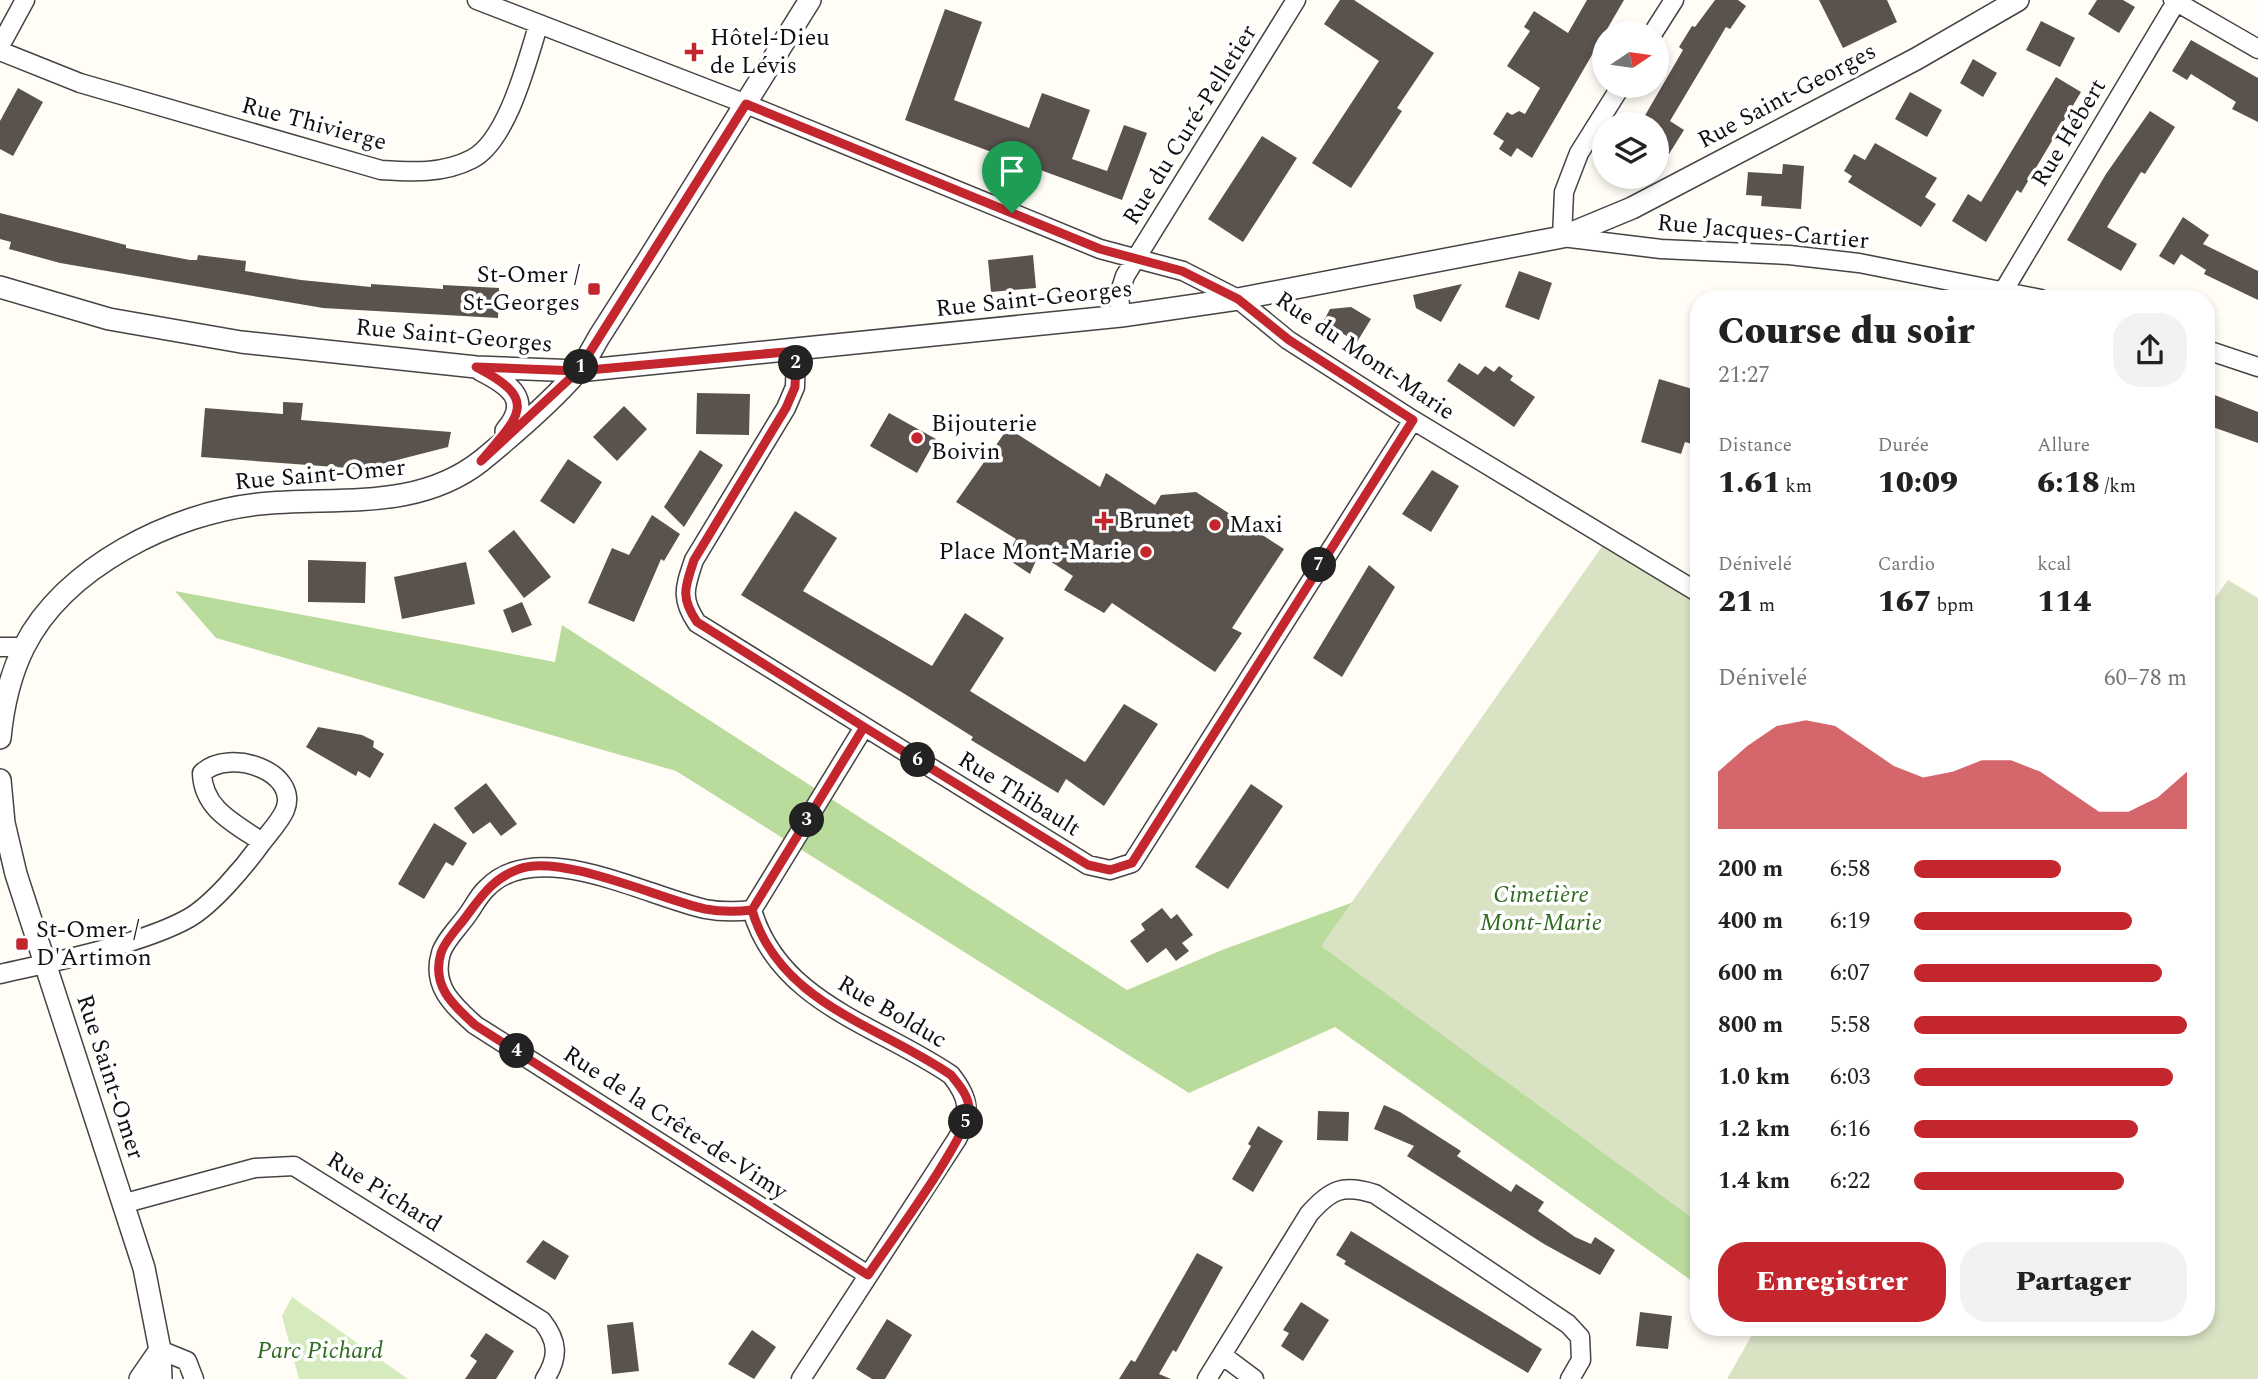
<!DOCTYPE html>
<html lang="fr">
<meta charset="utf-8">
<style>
:root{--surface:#fff;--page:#f2f2f2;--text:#222;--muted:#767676;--accent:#c4262e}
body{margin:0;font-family:Spectral,serif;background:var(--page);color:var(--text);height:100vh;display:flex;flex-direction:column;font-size:26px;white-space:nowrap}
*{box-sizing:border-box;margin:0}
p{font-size:23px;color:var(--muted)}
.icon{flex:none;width:38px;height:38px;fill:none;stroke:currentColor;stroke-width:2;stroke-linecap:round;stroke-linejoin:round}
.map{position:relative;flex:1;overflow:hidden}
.side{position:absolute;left:1690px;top:290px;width:525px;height:1046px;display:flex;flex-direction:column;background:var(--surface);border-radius:28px;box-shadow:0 4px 10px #0003}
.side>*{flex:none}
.needle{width:46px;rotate:77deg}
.fabs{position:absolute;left:1592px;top:21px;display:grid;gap:14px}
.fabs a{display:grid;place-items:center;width:77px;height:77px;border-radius:50%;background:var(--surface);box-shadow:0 4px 10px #0003;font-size:35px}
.pin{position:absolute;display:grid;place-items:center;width:60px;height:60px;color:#fff;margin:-72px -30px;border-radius:50% 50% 50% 0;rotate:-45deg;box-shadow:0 0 7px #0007}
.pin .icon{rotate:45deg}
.km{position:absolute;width:35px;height:35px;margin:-18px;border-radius:50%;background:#222;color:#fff;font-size:19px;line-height:35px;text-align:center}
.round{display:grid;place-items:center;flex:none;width:74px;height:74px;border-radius:28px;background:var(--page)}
.head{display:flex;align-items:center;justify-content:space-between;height:119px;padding:0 28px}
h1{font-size:38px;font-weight:800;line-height:52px}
.metrics{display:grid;grid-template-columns:repeat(3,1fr);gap:10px;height:119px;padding:7px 28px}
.metrics div{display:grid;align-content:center}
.metrics b{font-size:30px;font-weight:800}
.metrics small{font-size:19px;font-weight:400}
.metrics p{font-size:19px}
.chart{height:196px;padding:14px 28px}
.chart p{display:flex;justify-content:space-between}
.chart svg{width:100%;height:126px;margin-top:7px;fill:var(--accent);opacity:.7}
.cta{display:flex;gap:14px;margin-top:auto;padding:14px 28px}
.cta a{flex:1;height:80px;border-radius:28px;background:var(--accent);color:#fff;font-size:28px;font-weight:800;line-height:80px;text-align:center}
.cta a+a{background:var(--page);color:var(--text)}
ul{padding:0 28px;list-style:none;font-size:23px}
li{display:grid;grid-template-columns:112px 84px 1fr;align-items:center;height:52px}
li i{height:18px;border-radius:9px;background:var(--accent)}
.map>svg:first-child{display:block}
</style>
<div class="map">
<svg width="2258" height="1379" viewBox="0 0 2258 1379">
<rect width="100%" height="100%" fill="#fffdf5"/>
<!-- green -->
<path fill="#d5ebbd" d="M292,1297L408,1379H299L282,1316Z"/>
<!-- forest -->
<path fill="#b9dc9c" d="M175,591L555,662L562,625L1127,990L1222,950L1351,903L1699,1127V1286L1335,1027L1189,1093L676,771L216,638Z"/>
<!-- cemetery -->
<path fill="#d9e3c4" d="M1608,538L1699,593V1223L1321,946Z
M2228,580L2258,598V1379H1727L1756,1328H2207V609Z"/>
<!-- building -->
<path fill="#5a524d" d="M1340,0H1354L1434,53L1397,108L1402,111L1351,188L1312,163L1379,61L1324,24Z
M1587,0H1624L1532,158L1517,148L1511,157L1499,149L1504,141L1493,134L1507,112L1512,115L1519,111L1525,114L1540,88L1507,66L1530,31L1524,27L1534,11L1568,33Z
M1715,0H1738L1746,6L1730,29L1726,27L1670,121L1684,130L1669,154L1657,147V124H1640L1683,50L1679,47L1692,26L1695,27Z
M1819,0H1887L1897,22L1843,48Z
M2097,0H2123L2135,7L2119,33L2088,14Z
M945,9L982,22L954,100L1029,128L1042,93L1090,110L1072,159L1107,171L1124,125L1147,133L1122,200L905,120Z
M2041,21L2075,38L2060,67L2026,50Z
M2191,40L2258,78V122L2232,109L2236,102L2191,74L2187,80L2172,71Z
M1973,59L1997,73L1983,97L1960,83Z
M2056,77L2081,92L2021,193L2017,190L1986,242L1952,221L1968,194L1981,202Z
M18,88L43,102L13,156L0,149V121Z
M1910,92L1942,110L1927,137L1895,119Z
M2150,111L2175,127L2145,174L2141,172L2107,227L2137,244L2121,271L2067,240L2106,174Z
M1262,136L1297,158L1243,242L1208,219Z
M1875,143L1937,178L1925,197L1936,204L1921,227L1848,182L1852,176L1844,171L1854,154L1865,160Z
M1783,164L1804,166L1801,209L1761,206L1762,196L1746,195L1748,172L1782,174Z
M0,213L126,245V248L190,260H197L198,255L246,261L245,271L301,280L371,287V284L443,289V285L499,288L498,318L323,308L60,263L9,249L11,242L0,239Z
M2183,217L2209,235L2203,244L2258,271V300L2204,274L2206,270L2181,254L2174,265L2159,256Z
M1033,255L1036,288L991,292L988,260Z
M1519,271L1552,283L1539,320L1505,307Z
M1462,284L1441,322L1416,308L1413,295Z
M1351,307L1371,319L1357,342L1323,322L1330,309Z
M1459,363L1478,375L1485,366L1494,372L1499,366L1513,376L1510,380L1535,397L1514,427L1447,381Z
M1659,379L1699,391V446L1685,442L1681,454L1641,442Z
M2207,392L2258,412V443L2207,425Z
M697,393L750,394L749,435L696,434Z
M283,402L303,403L301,420L451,432L448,447L362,469L201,457L205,408L283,414Z
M624,406L647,429L617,461L593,437Z
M889,413L936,439L917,473L870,446Z
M1008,428L1100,487L1106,473L1155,505L1161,495L1196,492L1284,549L1232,628L1242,633L1215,672L1112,603L1104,613L1064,590L1073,576L1039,554L1030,574L1006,558L1016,539L956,502Z
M700,450L723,465L684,527L664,507Z
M568,459L602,482L574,524L540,501Z
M1432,470L1459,486L1431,532L1402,514Z
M795,511L837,538L803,591L932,666L965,613L1004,638L970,691L1085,762L1124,704L1158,724L1104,806L1066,779L1058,793L971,740L973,737L908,696L741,595Z
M652,515L680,534L664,561L661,559L634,622L588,603L612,548L629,555Z
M514,530L551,577L524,598L488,551Z
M308,560L366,562L365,603L308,602Z
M466,562L475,604L402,619L394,577Z
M1369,565L1395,587L1342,677L1313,658Z
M522,602L532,625L512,633L503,610Z
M318,727L362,735L374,741L373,747L384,754L370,778L358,771L356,776L306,747Z
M486,783L517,824L501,836L490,822L473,834L454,808Z
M1251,784L1283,806L1228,889L1195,867Z
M434,823L467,843L453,866L446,862L424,899L398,884Z
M1162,908L1171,919L1177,914L1193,935L1182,943L1189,951L1176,961L1166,948L1147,963L1130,941L1145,930L1141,924Z
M1384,1105L1400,1112L1461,1151L1457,1156L1511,1192L1516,1184L1544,1202L1538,1211L1575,1237L1591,1244L1595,1237L1615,1250L1600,1275L1544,1244L1407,1156L1414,1146L1374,1129Z
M1318,1111L1349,1112L1348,1141L1317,1140Z
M1258,1126L1283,1141L1253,1192L1232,1179L1251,1146L1248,1144Z
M1351,1231L1542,1349L1528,1373L1344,1264L1346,1261L1336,1255Z
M543,1240L569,1256L555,1280L526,1262Z
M1197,1253L1223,1267L1176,1352L1173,1350L1159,1374L1171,1379H1119L1131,1360L1135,1362Z
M1301,1302L1329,1320L1303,1361L1281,1346L1289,1333L1283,1330Z
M1640,1312L1672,1316L1668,1349L1636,1346Z
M887,1319L912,1335L885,1379H872L856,1369Z
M633,1322L639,1371L612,1374L607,1325Z
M752,1330L776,1347L754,1379L728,1364Z
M486,1333L514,1351L496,1379H465L477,1361L470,1356Z"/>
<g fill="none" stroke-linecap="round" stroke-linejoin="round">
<defs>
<path id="minor" d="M477,0L746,104L1100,249L1183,271L1238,299L1288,340L1413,420L1699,593
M2173,0L2258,49
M1653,33L1674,0
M0,46L25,0
M0,51L80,83L381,170C412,172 443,174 472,159C507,141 527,62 538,26
M1621,86L1579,153L1564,192L1562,237L1661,249L1789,255L1859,263L2041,299
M2004,290L2176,2
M1121,316L1119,295L1125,276L1296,0
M2207,350L2258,367
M796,351L795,387L786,408L694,560C685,587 680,598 697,623L1088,865L1110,870L1132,863L1413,420
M0,647H24
M752,910C736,912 721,912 705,909C646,896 537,836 487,888C479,895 474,906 468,914C460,926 445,940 441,953C431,986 453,1005 475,1025L868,1275
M0,974C53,962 143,944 189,918C213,904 244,867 260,845C267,835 280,822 285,810C300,772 230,747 202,773C203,809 234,823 262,842
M122,1204L255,1168L294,1166L542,1321C558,1341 559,1357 545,1379
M160,1350L187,1361L194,1379
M1222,1355L1254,1379
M801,1379L957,1139C971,1113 970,1099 951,1075C878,1025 779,1003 752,910L864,727
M1207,1379L1309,1214C1331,1189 1343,1184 1375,1194L1568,1324L1580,1337L1581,1360L1570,1379"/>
<path id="tertiary" d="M0,287L109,319L241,342L476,367L578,371L1121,316L1238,299L1562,237L1632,208L1916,59L2018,0
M481,370C509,384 533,400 506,431
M0,738C3,707 10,675 24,647C64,567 173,513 259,504C335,496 416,512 481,461C509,438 554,399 577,372C586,362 592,349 599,337C616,310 633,284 650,257C703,171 757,86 810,0
M0,780L4,823L16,874L144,1268L160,1350L161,1379
M140,1379L160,1350"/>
</defs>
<!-- minor casing -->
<use href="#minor" stroke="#444" stroke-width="21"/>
<!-- tertiary casing -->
<use href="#tertiary" stroke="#444" stroke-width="24"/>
<!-- minor -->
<use href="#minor" stroke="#fff" stroke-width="18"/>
<!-- tertiary -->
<use href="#tertiary" stroke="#fff" stroke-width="21"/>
</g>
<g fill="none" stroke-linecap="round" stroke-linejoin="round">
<defs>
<path id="route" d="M1012,213L746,104L578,371L476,367C541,400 519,416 481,461L578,371L796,351L795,387L786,408L694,560C685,587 680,597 697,622L864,727L752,910C736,912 721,912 705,909C660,899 560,853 519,869C494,878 483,894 468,914C460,926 445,940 441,953C431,986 453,1005 475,1025L868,1275C886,1248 971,1133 969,1108C968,1095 959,1085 951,1075C878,1025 779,1003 752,910L864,727L1088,865L1110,870L1132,863L1413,420L1289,340L1238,299L1182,271L1100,249L1012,213"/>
</defs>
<!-- route casing -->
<use href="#route" stroke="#fff" stroke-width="14"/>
<!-- route -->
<use href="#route" stroke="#c4262e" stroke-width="9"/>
</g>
<!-- markers -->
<g fill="#c4262e" stroke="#fff" stroke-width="2.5">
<path d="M690.5 41.5h7v7h7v7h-7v7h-7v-7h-7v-7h7z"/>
<rect x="587" y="282" width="14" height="14" rx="3.5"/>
<circle cx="917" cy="438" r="7"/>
<path d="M1100.5 510.5h7v7h7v7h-7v7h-7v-7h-7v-7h7z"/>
<circle cx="1215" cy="525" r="7"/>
<circle cx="1146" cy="552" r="7"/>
<rect x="15" y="937" width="14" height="14" rx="3.5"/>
</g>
<g text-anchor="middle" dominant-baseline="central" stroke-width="7" stroke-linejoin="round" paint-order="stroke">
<!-- poi labels -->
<g font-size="24" fill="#111" stroke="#fff" text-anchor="start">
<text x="710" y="38">Hôtel-Dieu<tspan x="710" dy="28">de Lévis</tspan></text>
<text x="580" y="275" text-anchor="end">St-Omer /<tspan x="580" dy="28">St-Georges</tspan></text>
<text x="931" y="424">Bijouterie<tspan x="931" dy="28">Boivin</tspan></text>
<text x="1118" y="521">Brunet</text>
<text x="1229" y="525">Maxi</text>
<text x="1132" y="552" text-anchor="end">Place Mont-Marie</text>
<text x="36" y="930">St-Omer /<tspan x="36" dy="28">D'Artimon</tspan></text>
</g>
<!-- street labels -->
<g font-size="24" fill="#111" stroke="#fff">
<text transform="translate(1787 96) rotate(-28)">Rue Saint-Georges</text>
<text transform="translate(314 124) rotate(15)">Rue Thivierge</text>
<text transform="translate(1190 125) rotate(-58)">Rue du Curé-Pelletier</text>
<text transform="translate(2069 133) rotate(-59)">Rue Hébert</text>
<text transform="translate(1763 232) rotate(5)">Rue Jacques-Cartier</text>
<text transform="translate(1034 299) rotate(-6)">Rue Saint-Georges</text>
<text transform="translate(454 336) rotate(5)">Rue Saint-Georges</text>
<text transform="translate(1365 356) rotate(34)">Rue du Mont-Marie</text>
<text transform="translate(320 475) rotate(-5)">Rue Saint-Omer</text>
<text transform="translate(1019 794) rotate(32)">Rue Thibault</text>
<text transform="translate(892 1012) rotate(30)">Rue Bolduc</text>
<text transform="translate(110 1077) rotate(72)">Rue Saint-Omer</text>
<text transform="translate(675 1123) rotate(33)">Rue de la Crête-de-Vimy</text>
<text transform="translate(384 1192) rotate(32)">Rue Pichard</text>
</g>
<!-- park labels -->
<g font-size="24" font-style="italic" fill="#2f6b1f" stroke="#fff">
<text x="1541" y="895">Cimetière<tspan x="1541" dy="28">Mont-Marie</tspan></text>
<text x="320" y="1351">Parc Pichard</text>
</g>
</g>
</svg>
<div class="fabs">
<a><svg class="needle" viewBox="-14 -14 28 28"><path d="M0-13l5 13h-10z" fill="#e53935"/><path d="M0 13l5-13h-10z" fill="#767676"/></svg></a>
<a><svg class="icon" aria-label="layers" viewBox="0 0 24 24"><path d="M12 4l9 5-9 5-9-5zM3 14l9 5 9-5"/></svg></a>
</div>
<div class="pin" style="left:1012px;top:213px;background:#1e9e55"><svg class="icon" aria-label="arrive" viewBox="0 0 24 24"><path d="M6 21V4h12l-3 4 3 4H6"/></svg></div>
<b class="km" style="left:581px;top:367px">1</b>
<b class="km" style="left:796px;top:363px">2</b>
<b class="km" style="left:807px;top:820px">3</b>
<b class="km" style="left:517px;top:1051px">4</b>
<b class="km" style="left:966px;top:1122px">5</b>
<b class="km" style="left:918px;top:760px">6</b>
<b class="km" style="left:1319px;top:565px">7</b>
<section class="side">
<div class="head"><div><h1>Course du soir</h1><p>21:27</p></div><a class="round"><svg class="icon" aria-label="share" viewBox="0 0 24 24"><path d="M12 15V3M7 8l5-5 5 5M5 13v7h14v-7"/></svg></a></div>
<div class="metrics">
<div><p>Distance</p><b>1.61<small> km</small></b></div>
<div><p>Durée</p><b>10:09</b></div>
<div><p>Allure</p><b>6:18<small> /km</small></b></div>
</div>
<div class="metrics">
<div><p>Dénivelé</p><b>21<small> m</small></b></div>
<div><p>Cardio</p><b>167<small> bpm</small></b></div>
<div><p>kcal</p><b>114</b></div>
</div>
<div class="chart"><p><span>Dénivelé</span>60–78 m</p>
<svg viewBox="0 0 160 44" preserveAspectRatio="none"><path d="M0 44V24L10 15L20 8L30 6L40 8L50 15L60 22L70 26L80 24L90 20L100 20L110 24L120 31L130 38L140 38L150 33L160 24V44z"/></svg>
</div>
<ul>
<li><b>200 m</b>6:58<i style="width:54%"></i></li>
<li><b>400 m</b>6:19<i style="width:80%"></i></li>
<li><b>600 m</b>6:07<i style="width:91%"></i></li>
<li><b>800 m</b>5:58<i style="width:100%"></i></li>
<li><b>1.0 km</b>6:03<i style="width:95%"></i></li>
<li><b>1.2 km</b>6:16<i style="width:82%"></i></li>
<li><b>1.4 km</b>6:22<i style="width:77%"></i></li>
</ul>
<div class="cta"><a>Enregistrer</a><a>Partager</a></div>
</section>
</div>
